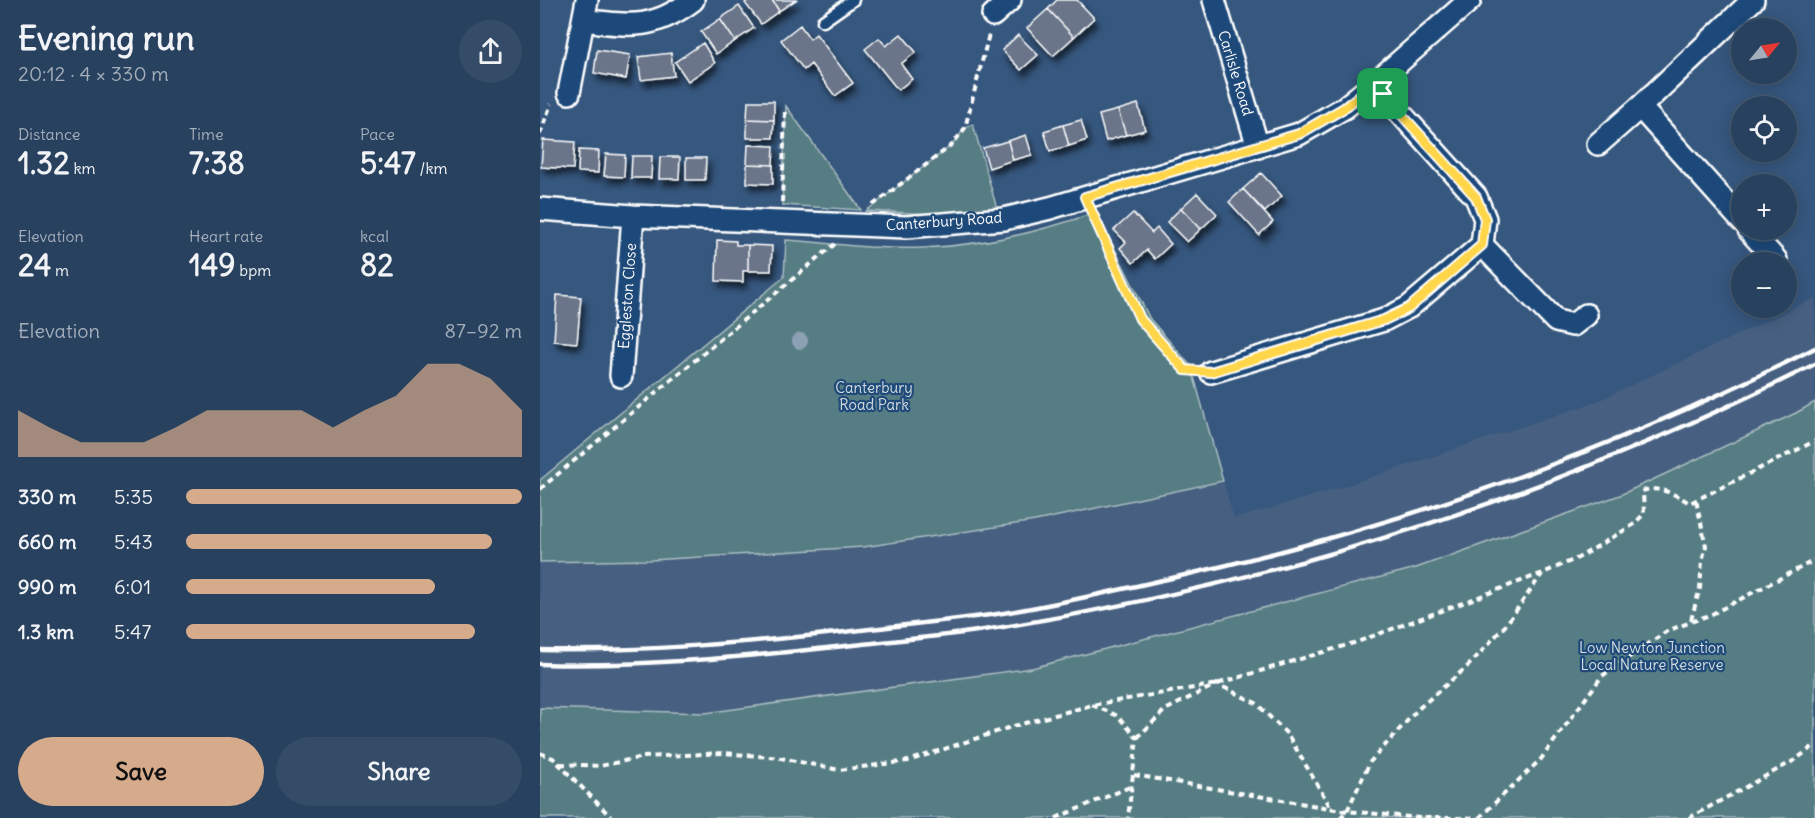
<!DOCTYPE html>
<meta charset="utf-8">
<style>
:root{--surface:#28415e;--page:#344c67;--text:#f1f3f6;--muted:#a5afbc;--line:#445a73;--accent:#d6ab8b}
body{margin:0;font-family:Delius,sans-serif;background:var(--page);color:var(--text);height:100vh;display:flex;flex-direction:column;font-size:22px;white-space:nowrap}
*{box-sizing:border-box;margin:0}
p{font-size:20px;color:var(--muted)}
.icon{flex:none;width:33px;height:33px;fill:none;stroke:currentColor;stroke-width:2;stroke-linecap:round;stroke-linejoin:round}
.map{position:relative;flex:1;overflow:hidden}
.details{display:flex;flex-direction:column;background:var(--surface);width:540px}
.details>*{flex:none}
.needle{width:39px;rotate:60deg}
.controls{position:absolute;left:1191px;top:18px;display:grid;gap:12px}
.controls a{display:grid;place-items:center;width:66px;height:66px;border-radius:50%;background:var(--surface);box-shadow:0 3px 15px #0003,0 0 0 2px var(--line);font-size:30px}
.pin{position:absolute;display:grid;place-items:center;width:51px;height:51px;color:#fff;margin:-26px;border-radius:12px;box-shadow:0 3px 9px #0006}
.round{display:grid;place-items:center;flex:none;width:63px;height:63px;border-radius:32px;background:var(--page)}
.head{display:flex;align-items:center;justify-content:space-between;height:102px;padding:0 18px}
h1{font-size:33px;font-weight:700;line-height:45px}
.stats{display:grid;grid-template-columns:repeat(3,1fr);gap:9px;height:102px;padding:6px 18px}
.stats div{display:grid;align-content:center}
.stats b{font-size:30px;font-weight:700}
.stats small{font-size:16px;font-weight:400}
.stats p{font-size:16px}
.chart{height:168px;padding:12px 18px}
.chart p{display:flex;justify-content:space-between}
.chart svg{width:100%;height:108px;margin-top:6px;fill:var(--accent);opacity:.7}
.action{display:flex;gap:12px;margin-top:auto;padding:12px 18px}
.action a{flex:1;height:69px;border-radius:36px;background:var(--accent);color:#111;font-size:24px;font-weight:700;line-height:69px;text-align:center}
.action a+a{background:var(--page);color:var(--text)}
ul{padding:0 18px;list-style:none;font-size:20px}
li{display:grid;grid-template-columns:96px 72px 1fr;align-items:center;height:45px}
li i{height:15px;border-radius:8px;background:var(--accent)}
main{display:flex;flex:1;min-height:0}
.map>svg:first-child{display:block}
</style>
<main>
<section class="details">
<div class="head"><div><h1>Evening run</h1><p>20:12 · 4 × 330 m</p></div><a class="round"><svg class="icon" aria-label="share" viewBox="0 0 24 24"><path d="M12 15V3M7 8l5-5 5 5M5 13v7h14v-7"/></svg></a></div>
<div class="stats">
<div><p>Distance</p><b>1.32<small> km</small></b></div>
<div><p>Time</p><b>7:38</b></div>
<div><p>Pace</p><b>5:47<small> /km</small></b></div>
</div>
<div class="stats">
<div><p>Elevation</p><b>24<small> m</small></b></div>
<div><p>Heart rate</p><b>149<small> bpm</small></b></div>
<div><p>kcal</p><b>82</b></div>
</div>
<div class="chart"><p><span>Elevation</span>87–92 m</p>
<svg viewBox="0 0 160 44" preserveAspectRatio="none"><path d="M0 44V25L10 32L20 38L30 38L40 38L50 32L60 25L70 25L80 25L90 25L100 32L110 25L120 19L130 6L140 6L150 12L160 25V44z"/></svg>
</div>
<ul>
<li><b>330 m</b>5:35<i style="width:100%"></i></li>
<li><b>660 m</b>5:43<i style="width:91%"></i></li>
<li><b>990 m</b>6:01<i style="width:74%"></i></li>
<li><b>1.3 km</b>5:47<i style="width:86%"></i></li>
</ul>
<div class="action"><a>Save</a><a>Share</a></div>
</section>
<div class="map">
<svg width="1275" height="818" viewBox="0 0 1275 818">
<defs>
<filter id="shadow"><feDropShadow dx="3.5" dy="6" stdDeviation="3" flood-color="#0009"/></filter>
</defs>
<rect width="100%" height="100%" fill="#36577e"/>
<filter id="ink" filterUnits="userSpaceOnUse"><feTurbulence type="fractalNoise" baseFrequency=".0167" numOctaves="2"/><feDisplacementMap in="SourceGraphic" scale="12" xChannelSelector="R" yChannelSelector="G"/><feConvolveMatrix kernelMatrix="1 2 1 2 8 2 1 2 1" color-interpolation-filters="sRGB"/></filter>
<g filter="url(#ink)">
<!-- built -->
<path fill="#466081" d="M1275,298V402L1256,413L1080,495L876,568L492,668L165,713L0,708V562L111,560L495,521L683,481L694,519L793,490L1058,401Z"/>
<!-- green -->
<path fill="#577d83" stroke="#abbec1" stroke-width="1.5" d="M246,106L321,210L242,205Z
M433,124L457,209L394,214L326,211L412,145L425,128Z
M556,212L610,319L651,366L683,481L495,521L323,547L111,560L0,562V480L244,277L246,240C291,243 338,250 384,248C443,245 501,232 556,212Z
M1275,402V818H0V708L165,713L492,668L876,568L1080,495L1256,413Z"/>
<!-- building -->
<path fill="#6a7489" stroke="#fff" stroke-width="1.5" filter="url(#shadow)" d="M209,0H232L239,11L221,24L205,3Z
M232,0H256L239,11Z
M517,0H537L554,18L534,37L508,9Z
M199,6L214,28L195,41L180,19Z
M508,9L534,37L513,56L487,28Z
M180,19L195,41L176,54L161,32Z
M260,25L270,39L276,34L313,83L295,96L271,64L264,70L241,40Z
M361,34L376,52L361,64L372,79L358,90L325,49L339,38L346,46Z
M478,35L498,55L481,70L462,50Z
M163,43L175,63L148,81L135,62Z
M57,50L90,55L86,79L54,73Z
M131,53L134,76L101,80L98,57Z
M208,101H234V120L207,119Z
M598,104L605,130L586,135L578,110Z
M578,110L586,135L566,141L559,115Z
M207,119L234,120L233,138H207Z
M541,120L547,140L529,146L523,125Z
M523,125L529,146L510,151L504,131Z
M486,135L492,155L473,160L468,141Z
M3,140L35,142L33,169L1,167Z
M468,141L473,160L449,168L443,148Z
M208,145L234,146L233,165L207,164Z
M39,150L59,151L58,173L38,172Z
M66,154L85,155L84,177L64,176Z
M92,156H112L111,178H91Z
M120,157H140L139,179H119Z
M146,158H166L165,180H146Z
M207,164L233,165V184L207,183Z
M721,173L742,196L725,212L703,189Z
M703,189L733,222L719,235L689,202Z
M657,193L677,214L661,229L641,208Z
M641,208L661,229L647,242L627,222Z
M593,213L612,233L617,228L631,244L615,259L607,250L593,263L580,248L586,242L574,230Z
M177,240L196,241V245H208V271H203V282L176,281Z
M208,245L232,246L231,271H208Z
M17,295L41,297L37,343L14,341Z"/>
<g fill="none" stroke-linecap="round" stroke-linejoin="round">
<defs>
<path id="lane" d="M283,21L313,0"/>
<path id="street" d="M674,0L718,147
M453,15L470,0
M44,20C91,26 113,30 153,0
M29,93L47,0
M1058,144L1100,107
M0,209L93,216L366,227L464,219L510,208L759,134L804,108L834,84L930,0
M1202,221L1100,107L1213,0
M1209,230L1236,260
M942,245L1016,321L1033,325L1046,315
M671,372L844,320L869,307L942,245L945,219L936,197L834,84
M81,376L93,216"/>
</defs>
<!-- lane casing -->
<use href="#lane" stroke="#fff" stroke-width="15"/>
<!-- street casing -->
<use href="#street" stroke="#fff" stroke-width="26"/>
<!-- path -->
<path stroke="#fff" stroke-width="4" stroke-dasharray="6 4.5" stroke-linecap="butt" d="M0,134L11,104
M242,202L245,110
M333,205L412,145L425,128L449,34
M552,214L600,319L645,370H652
M0,489L295,244
M1151,620L1160,588L1162,561L1166,546L1156,500
M552,705L578,716L597,738L588,818
M597,738L625,710L677,684L716,703L748,735L791,808
M0,753L13,758L72,818
M20,764L60,766L103,757L184,753L241,758L299,770L368,761L474,726L552,705L677,684L817,642L1003,573L1038,558L1093,525L1104,514L1103,491C1120,485 1135,495 1150,503L1275,441
M594,775L807,811L880,818H932
M516,818L592,786
M800,818L807,811L830,762L878,709L928,666L965,626L1002,574
M939,818L1001,759L1062,676L1127,631L1172,614L1275,560
M1149,818L1255,760L1275,745"/>
<!-- lane -->
<use href="#lane" stroke="#1f4a7a" stroke-width="10"/>
<!-- street -->
<use href="#street" stroke="#1f4a7a" stroke-width="21"/>
<!-- rail -->
<path stroke="#fff" stroke-width="4.5" d="M0,650C102,652 204,643 305,632C355,626 406,621 457,614C516,605 574,591 632,578C856,528 1071,452 1275,348
M0,664C102,667 204,657 305,646C357,640 411,636 463,627C745,581 1021,493 1275,364"/>
</g>
<!-- trees -->
<circle fill="#8da1b4" cx="260" cy="341" r="8"/>
</g>
<g fill="none" stroke-linecap="round" stroke-linejoin="round" filter="url(#ink)">
<defs>
<path id="route" d="M834,84L936,197L945,219L942,245L869,308L844,320L671,372L645,370L600,319L545,197L759,134L804,108Z"/>
</defs>
<!-- route casing -->
<use href="#route" stroke="#fff" stroke-width="12"/>
<!-- route -->
<use href="#route" stroke="#ffd54a" stroke-width="8"/>
</g>
<g text-anchor="middle" dominant-baseline="central" stroke-width="4.5" stroke-linejoin="round" paint-order="stroke">
<!-- street labels -->
<g font-size="15" fill="#fff" stroke="#1f4a7a">
<text transform="translate(696 73) rotate(73)">Carlisle Road</text>
<text transform="translate(404 221) rotate(-4)">Canterbury Road</text>
<text transform="translate(87 296) rotate(-86)">Eggleston Close</text>
</g>
<!-- park labels -->
<g font-size="15" fill="#d5dee0" stroke="#1f4a7a">
<text x="334" y="387">Canterbury<tspan x="334" dy="17">Road Park</tspan></text>
<text x="1112" y="647">Low Newton Junction<tspan x="1112" dy="17">Local Nature Reserve</tspan></text>
</g>
</g>
</svg>
<div class="controls">
<a><svg class="needle" viewBox="-14 -14 28 28"><path d="M0-13l5 13h-10z" fill="#e53935"/><path d="M0 13l5-13h-10z" fill="#a5afbc"/></svg></a>
<a><svg class="icon" aria-label="locate" viewBox="0 0 24 24"><circle cx="12" cy="12" r="6"/><path d="M12 2v4M12 18v4M2 12h4M18 12h4"/></svg></a>
<a>+</a>
<a>−</a>
</div>
<div class="pin" style="left:843px;top:94px;background:#1e9e55"><svg class="icon" aria-label="arrive" viewBox="0 0 24 24"><path d="M6 21V4h12l-3 4 3 4H6"/></svg></div>
</div>
</main>
